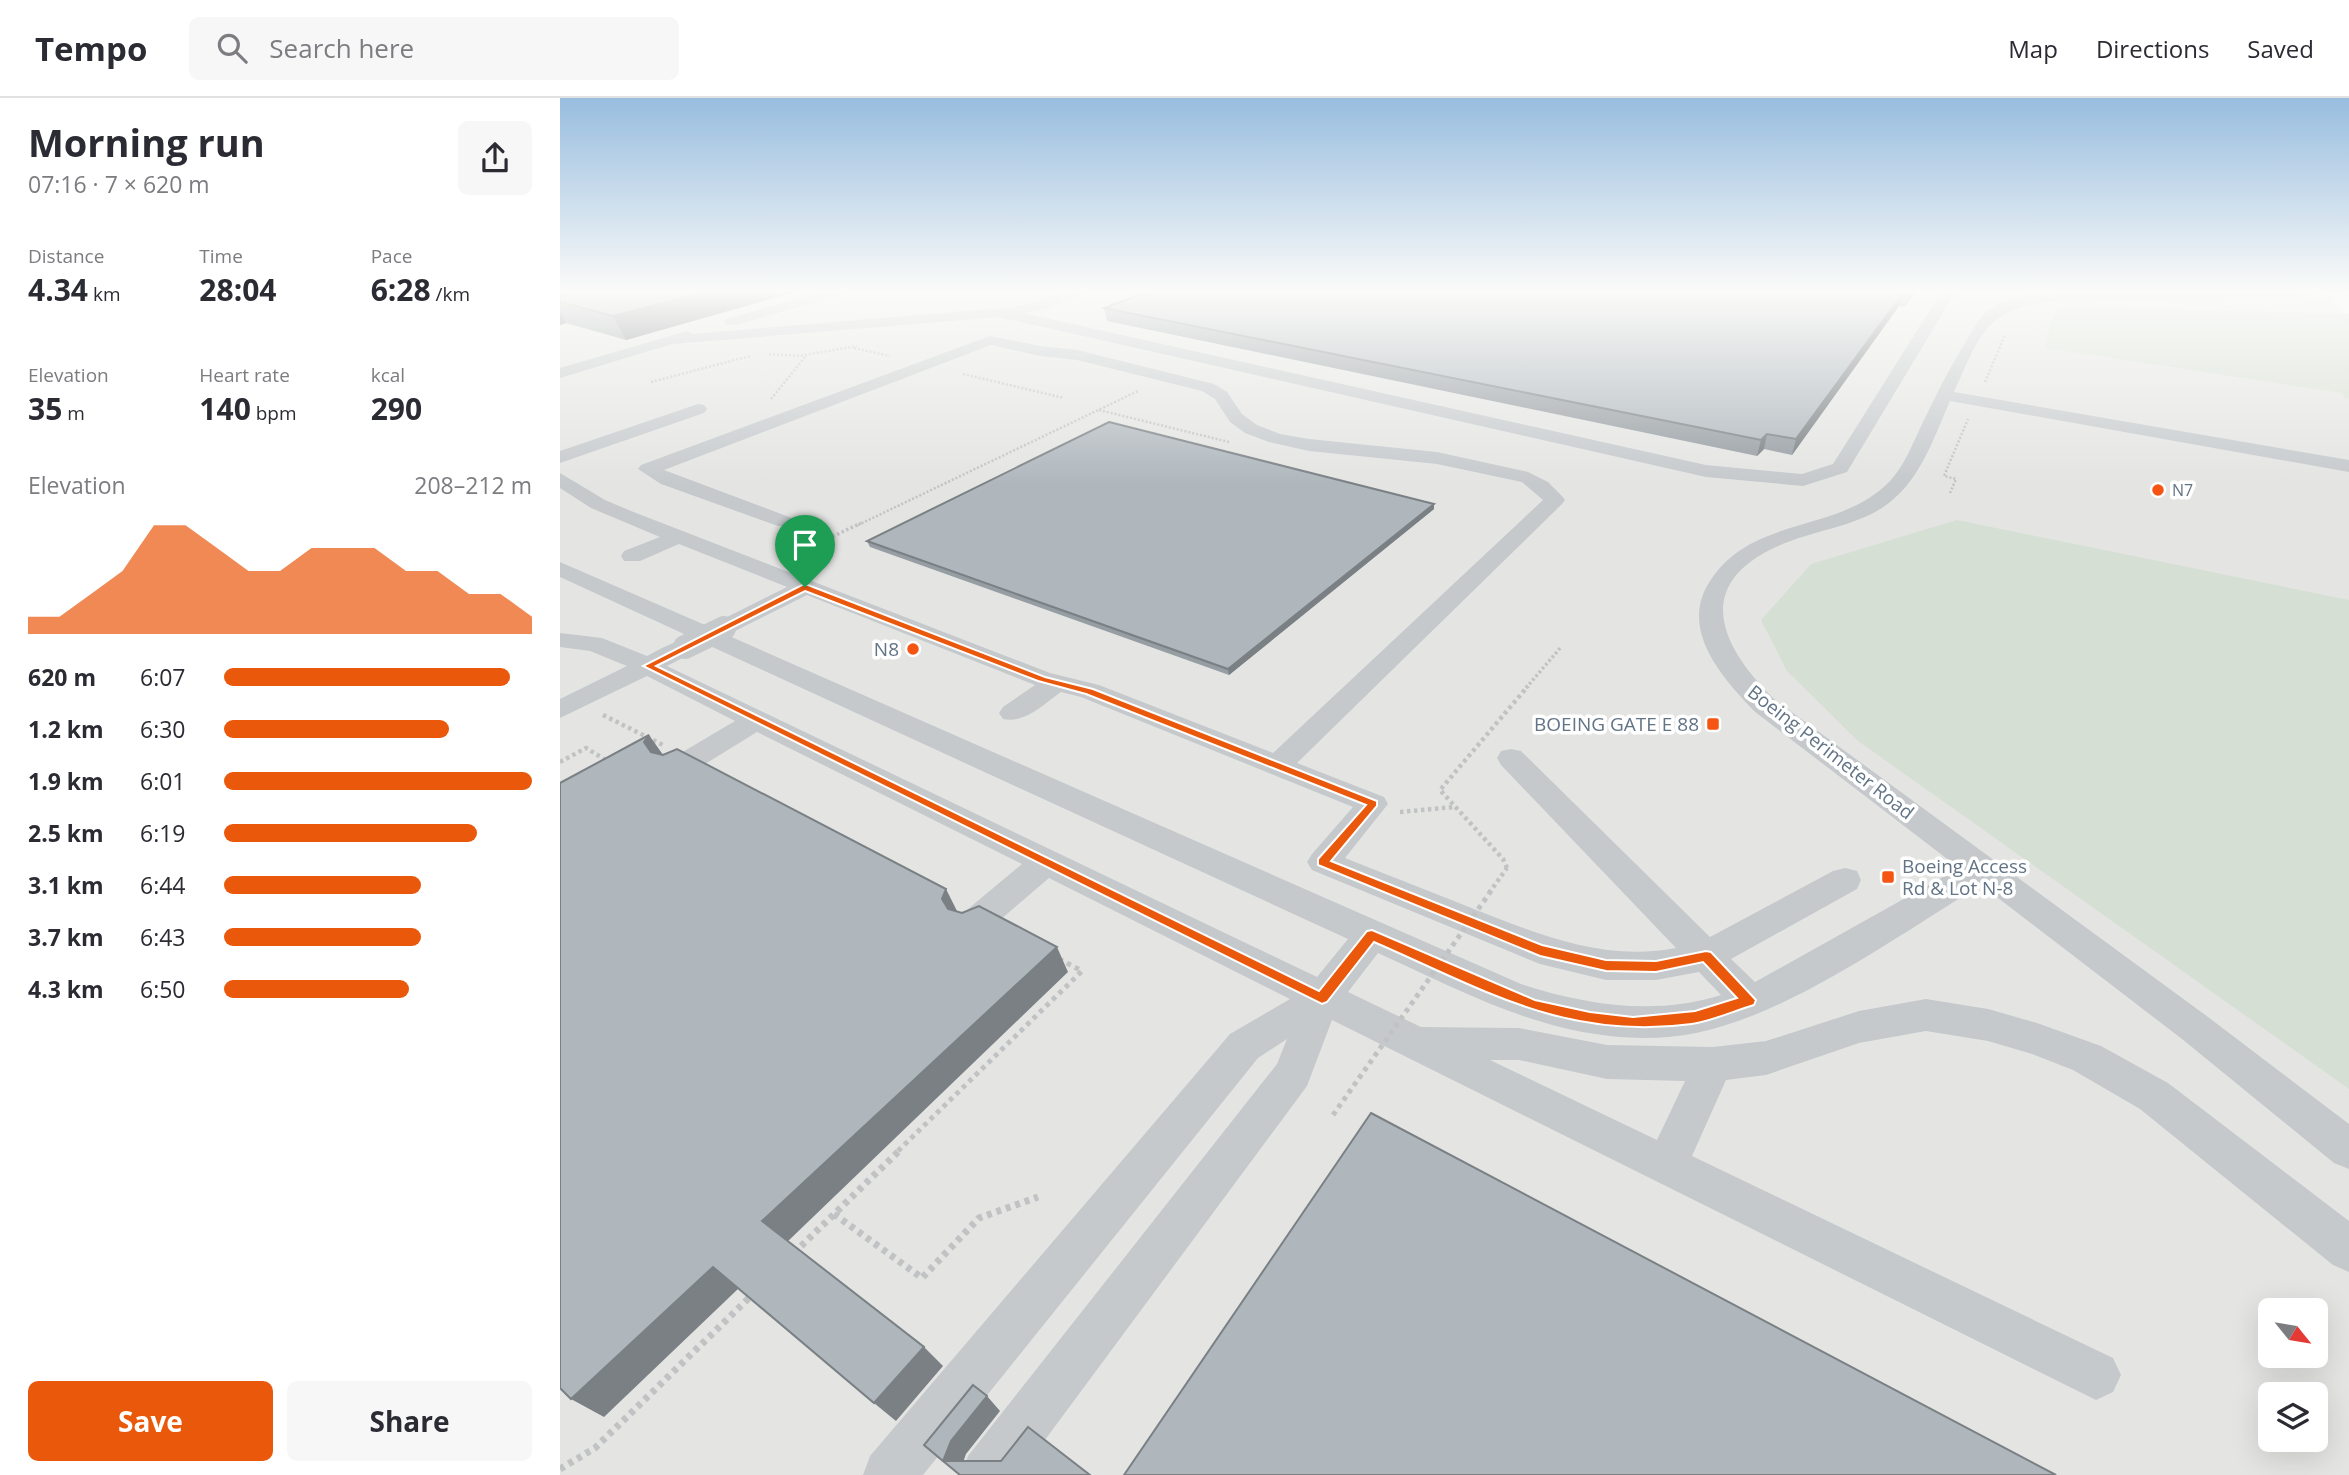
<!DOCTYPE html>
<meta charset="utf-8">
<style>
:root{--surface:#fff;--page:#f7f7f7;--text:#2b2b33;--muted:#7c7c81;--line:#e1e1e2;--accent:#ea580c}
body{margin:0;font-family:"Open Sans",sans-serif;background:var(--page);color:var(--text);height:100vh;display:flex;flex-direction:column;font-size:26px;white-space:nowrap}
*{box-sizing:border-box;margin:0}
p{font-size:23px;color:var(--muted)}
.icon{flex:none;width:38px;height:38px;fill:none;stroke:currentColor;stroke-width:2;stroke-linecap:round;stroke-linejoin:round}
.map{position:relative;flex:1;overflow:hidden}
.details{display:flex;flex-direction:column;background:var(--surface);width:560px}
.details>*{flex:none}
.needle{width:46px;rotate:120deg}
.tools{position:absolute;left:1698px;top:1200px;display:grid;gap:14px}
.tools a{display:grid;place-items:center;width:70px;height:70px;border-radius:10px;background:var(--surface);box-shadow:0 7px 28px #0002;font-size:35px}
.pin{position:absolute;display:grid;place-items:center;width:60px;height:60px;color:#fff;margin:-72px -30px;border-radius:50% 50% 50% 0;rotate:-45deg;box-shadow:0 0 7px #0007}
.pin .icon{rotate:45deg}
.round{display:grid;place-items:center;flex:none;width:74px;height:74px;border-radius:10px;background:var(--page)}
.summary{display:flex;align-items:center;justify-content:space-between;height:119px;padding:0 28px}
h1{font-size:38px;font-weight:700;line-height:52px}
.stats{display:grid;grid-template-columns:repeat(3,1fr);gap:10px;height:119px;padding:7px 28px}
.stats div{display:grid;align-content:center}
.stats b{font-size:30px;font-weight:700}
.stats small{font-size:19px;font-weight:400}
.stats p{font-size:19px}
.chart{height:196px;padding:14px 28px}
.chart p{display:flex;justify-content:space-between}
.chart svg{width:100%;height:126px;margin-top:7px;fill:var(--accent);opacity:.7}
.action{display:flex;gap:14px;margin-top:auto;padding:14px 28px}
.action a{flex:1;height:80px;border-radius:10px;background:var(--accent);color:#fff;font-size:28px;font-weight:700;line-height:80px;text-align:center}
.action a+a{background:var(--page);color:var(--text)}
ul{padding:0 28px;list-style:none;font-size:23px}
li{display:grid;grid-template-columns:112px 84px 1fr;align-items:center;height:52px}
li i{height:18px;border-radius:9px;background:var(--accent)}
header{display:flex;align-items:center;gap:42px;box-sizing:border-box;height:98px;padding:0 35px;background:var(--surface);border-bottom:2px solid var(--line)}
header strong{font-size:33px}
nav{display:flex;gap:38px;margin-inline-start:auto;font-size:24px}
.search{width:490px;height:63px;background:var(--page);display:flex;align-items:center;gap:18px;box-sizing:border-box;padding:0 24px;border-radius:10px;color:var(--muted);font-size:26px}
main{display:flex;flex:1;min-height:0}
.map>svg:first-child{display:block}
</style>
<header>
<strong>Tempo</strong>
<div class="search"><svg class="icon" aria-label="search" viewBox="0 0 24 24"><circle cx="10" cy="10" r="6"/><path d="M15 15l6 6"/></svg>Search here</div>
<nav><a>Map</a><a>Directions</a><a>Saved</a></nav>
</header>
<main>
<section class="details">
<div class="summary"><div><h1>Morning run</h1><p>07:16 · 7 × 620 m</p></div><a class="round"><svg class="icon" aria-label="share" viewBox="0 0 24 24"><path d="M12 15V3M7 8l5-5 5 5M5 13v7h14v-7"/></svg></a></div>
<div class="stats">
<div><p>Distance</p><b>4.34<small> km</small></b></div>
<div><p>Time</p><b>28:04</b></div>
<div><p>Pace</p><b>6:28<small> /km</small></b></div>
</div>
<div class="stats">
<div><p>Elevation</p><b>35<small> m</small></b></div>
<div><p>Heart rate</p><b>140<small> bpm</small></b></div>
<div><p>kcal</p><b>290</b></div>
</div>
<div class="chart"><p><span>Elevation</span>208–212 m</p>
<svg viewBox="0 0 160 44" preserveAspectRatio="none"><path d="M0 44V38L10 38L20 30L30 22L40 6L50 6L60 14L70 22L80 22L90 14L100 14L110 14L120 22L130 22L140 30L150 30L160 38V44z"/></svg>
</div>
<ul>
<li><b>620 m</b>6:07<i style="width:93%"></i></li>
<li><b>1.2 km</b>6:30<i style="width:73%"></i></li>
<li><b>1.9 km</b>6:01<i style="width:100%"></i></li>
<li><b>2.5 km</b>6:19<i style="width:82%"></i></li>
<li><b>3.1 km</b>6:44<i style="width:64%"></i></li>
<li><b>3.7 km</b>6:43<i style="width:64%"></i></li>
<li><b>4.3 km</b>6:50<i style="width:60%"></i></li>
</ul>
<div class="action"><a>Save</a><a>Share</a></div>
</section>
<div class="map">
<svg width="1789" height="1377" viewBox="0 0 1789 1377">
<rect width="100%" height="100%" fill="#f6f6f2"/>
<!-- built -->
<path fill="#e4e5e3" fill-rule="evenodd" d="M0,193H1772L1771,201L1789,220V1377H0ZM1710,1213H1755V1258H1710ZM1710,1297H1755V1342H1710Z"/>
<!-- green -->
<path fill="#d6dfd3" d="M1521,209L1789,216V301L1784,300L1782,295L1485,250L1491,224L1499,210Z
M1397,422L1789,502V991L1298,643L1227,573L1201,522L1251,466Z"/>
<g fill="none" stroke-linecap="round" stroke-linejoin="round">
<!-- path-far4 -->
<path stroke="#c0c2c4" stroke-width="2.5" stroke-dasharray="2 2" stroke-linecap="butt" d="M1769,201L1789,199
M294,250L330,258
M209,256L239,258L297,248
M403,276L504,300
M91,284L190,258
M1425,284L1445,237
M211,301L245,259
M539,312L669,344
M1390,395L1396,381L1384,378L1408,321
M298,427L578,293"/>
<!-- path-far3 -->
<path stroke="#c0c2c4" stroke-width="3.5" stroke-dasharray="2.5 2.5" stroke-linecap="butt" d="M232,458L301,425
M966,590L1001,549"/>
<!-- path-far2 -->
<path stroke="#c0c2c4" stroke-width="4.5" stroke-dasharray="3.5 3.5" stroke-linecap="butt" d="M43,617L103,647
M0,664L26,650L49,664
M840,714L894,709
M947,770L943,761L880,692L968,588"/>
<!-- path-far1 -->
<path stroke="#c0c2c4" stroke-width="5" stroke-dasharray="4.5 4.5" stroke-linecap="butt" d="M338,1053L522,873L499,861"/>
<!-- path -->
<path stroke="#c0c2c4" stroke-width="7" stroke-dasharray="5 5" stroke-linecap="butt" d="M274,1116L362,1180L419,1120L478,1099
M234,1155L340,1052
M0,1371L35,1350L193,1196"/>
<!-- minor -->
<path fill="#c5c9cc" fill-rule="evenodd" d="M264,193H285L283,196L176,227H166L164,224L166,221Z
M512,193H532L488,210L463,215L1146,367L1242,376L1273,366L1382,193H1396L1287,374L1243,388L1146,379L439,219L112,246L0,280V270L127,233L133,236L455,209Z
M1757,193L1755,196L1732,200L1495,203C1426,210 1421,235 1394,294L1789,362V374L1390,303C1373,342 1359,386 1322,410C1290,430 1250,433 1216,449C1131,488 1162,550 1214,601L1648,919L1789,1026V1071L1774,1065L1622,941L1421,787C1337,838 1232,915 1136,935C1092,944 1047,940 1004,930C939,914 879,883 818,855L788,894L861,929L959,930L1047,947L1153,949L1206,943L1299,913L1366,901L1428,911L1477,925L1541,948L1608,985L1789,1123V1174L1773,1167L1580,1011L1513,972L1472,956L1428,943L1366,933L1299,945L1206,977L1166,982L1132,1058L1553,1260L1561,1277L1553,1294L1536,1302L772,922L747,988L459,1377H401L408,1358L717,966L727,941L698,960L363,1377H303L310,1358L670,936L730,901L489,780L426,834L414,838L402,834L397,825L402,816L462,766L197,634L129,676L119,679L109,676L104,669L109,662L175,623L87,578L0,620V601L67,568L30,553L0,549V535L42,540L87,558C102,551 117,539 134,544L138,549L134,554L107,568L757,879L788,841L0,479V464L152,530L155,525L227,489L119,446L80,463H64L61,458L64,453L100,439L31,410L0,390V375L45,402L71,413L490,575L539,587L713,655L983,402L962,384L877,366L749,353L709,344L685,335L670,324L655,301L642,293L517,262L480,258L431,247L104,372L232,420L235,424L232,428H218L101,386L78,371L81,367L430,238L480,248L517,252L654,286L667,294L682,316L697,327L720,336L749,341L877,354L968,374L988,384L1002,398L1005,402L1002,406L737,665L824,699L828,706L785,760C826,776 868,793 909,809C977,836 1043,864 1116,850L941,667L937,660L941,653L951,651L961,653L1150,839L1273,773L1285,770L1297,773L1301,782L1297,791L1171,861L1195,884L1399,770L1194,613C1164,581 1121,535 1147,488C1189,415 1278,438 1331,382C1345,366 1353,345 1362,326C1376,297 1390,269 1407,242C1414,230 1421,216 1433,209C1452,198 1474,197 1495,195ZM247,497L475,587L443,609L439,615L443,621C465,626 484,606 501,594L521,599L793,709L752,756L747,764L752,772L980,866L1046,882H1096L1139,874L1161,897C1096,918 1025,907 961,886L167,537ZM930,962H959L1047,981L1125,983L1097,1042Z
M138,306L144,307L147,311L144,315L0,365V353Z"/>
<!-- path-bridge-far1 -->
<path stroke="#c0c2c4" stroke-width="4.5" stroke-dasharray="3.5 3.5" stroke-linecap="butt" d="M929,795L947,770"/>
<!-- path-bridge -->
<path stroke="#c0c2c4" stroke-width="5" stroke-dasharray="4.5 4.5" stroke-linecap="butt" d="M773,1017L931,793"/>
<!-- minor-bridge -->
<path stroke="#c5c9cc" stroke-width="24" d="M125,549L164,530"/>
</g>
<!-- wall -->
<path fill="#969da3" d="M0,193H238L66,242L6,225L0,227Z
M590,193H1356L1344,209L1339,208L1232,357L1204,351L1197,358L547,223L544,210Z
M874,406V411L669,577L310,449L307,443Z"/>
<!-- shaded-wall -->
<path fill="#7a8084" d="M148,193H238L66,242L53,218Z
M1350,193H1356L1344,209L1348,196Z
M1343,195L1339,208L1232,357L1236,341Z
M0,214L6,225L0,227Z
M1207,336L1204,351L1197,358L1201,342Z
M874,406V411L669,577L668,571Z
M89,637L106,661L101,669L84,644Z
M386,791L399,817L395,826L382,801Z
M497,849L508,874L225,1146L202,1123Z
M153,1169L179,1190L44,1319L11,1301Z
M364,1249L383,1268L336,1323L314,1305Z
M427,1298L440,1313L406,1356L399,1376L383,1363L391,1343Z"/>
<!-- building -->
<path fill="#afb7bd" stroke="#7a8084" stroke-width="2" d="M0,193H148L53,218L0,204Z
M590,193H1350L1348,196L1343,195L1236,341L1207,336L1201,342L544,210Z
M549,324L874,406L668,571L307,443Z
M89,637L84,644L91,654L103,657L117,651L386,791L382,801L388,811L402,815L419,808L497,849L202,1123L364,1249L314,1305L153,1169L11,1301L0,1290V685Z
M811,1015L1496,1377H564Z
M413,1287L427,1298L391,1343L383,1363L364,1347Z
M468,1329L530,1377H400L383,1363H441Z"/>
<!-- sky -->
<linearGradient id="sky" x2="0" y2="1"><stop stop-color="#98bddf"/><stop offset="0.5" stop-color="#fbfbf9"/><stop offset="1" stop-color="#fbfbf9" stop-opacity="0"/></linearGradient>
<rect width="1789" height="386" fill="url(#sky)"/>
<!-- route -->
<path fill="#ea580c" stroke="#fff" stroke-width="2" fill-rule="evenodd" d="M242,487H248L485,579L533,591L817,703V708L771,763L982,847L1046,862L1096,863L1146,853L1151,854L1196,902L1194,907C1174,913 1152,923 1132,926C1007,943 924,892 814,844L767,904L762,906L83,568ZM245,493L478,583L526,596L806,707L758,761V767L980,858L1046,873L1096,874L1143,864L1177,900L1135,913L1073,919L1030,914L975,902L812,832L807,833L759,893L96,568Z"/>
<!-- markers -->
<g fill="#f55413" stroke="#fff" stroke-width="2.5">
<circle cx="1598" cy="392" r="7"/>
<circle cx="353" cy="551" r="7"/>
<rect x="1146" y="619" width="14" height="14" rx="3.5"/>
<rect x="1321" y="772" width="14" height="14" rx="3.5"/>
</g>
<g text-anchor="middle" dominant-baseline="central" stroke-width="7" stroke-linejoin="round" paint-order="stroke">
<!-- far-poi labels -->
<g font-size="16" fill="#627486" stroke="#fff" text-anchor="start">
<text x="1612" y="392">N7</text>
</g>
<!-- poi labels -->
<g font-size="19" fill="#627486" stroke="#fff" text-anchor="end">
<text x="339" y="551">N8</text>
<text x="1139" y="626">BOEING GATE E 88</text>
<text x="1342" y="768" text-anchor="start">Boeing Access<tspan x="1342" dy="22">Rd &amp; Lot N-8</tspan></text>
</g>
<!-- street labels -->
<g font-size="19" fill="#627486" stroke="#fff">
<text transform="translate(1271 654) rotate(38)">Boeing Perimeter Road</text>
</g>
</g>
</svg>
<div class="tools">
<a><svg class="needle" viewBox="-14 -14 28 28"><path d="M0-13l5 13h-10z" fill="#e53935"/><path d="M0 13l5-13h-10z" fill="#7c7c81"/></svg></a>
<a><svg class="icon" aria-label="layers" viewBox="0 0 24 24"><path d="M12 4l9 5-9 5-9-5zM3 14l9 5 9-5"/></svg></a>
</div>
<div class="pin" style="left:245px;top:489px;background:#1e9e55"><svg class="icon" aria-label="arrive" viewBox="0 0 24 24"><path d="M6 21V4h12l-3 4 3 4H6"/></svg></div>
</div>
</main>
